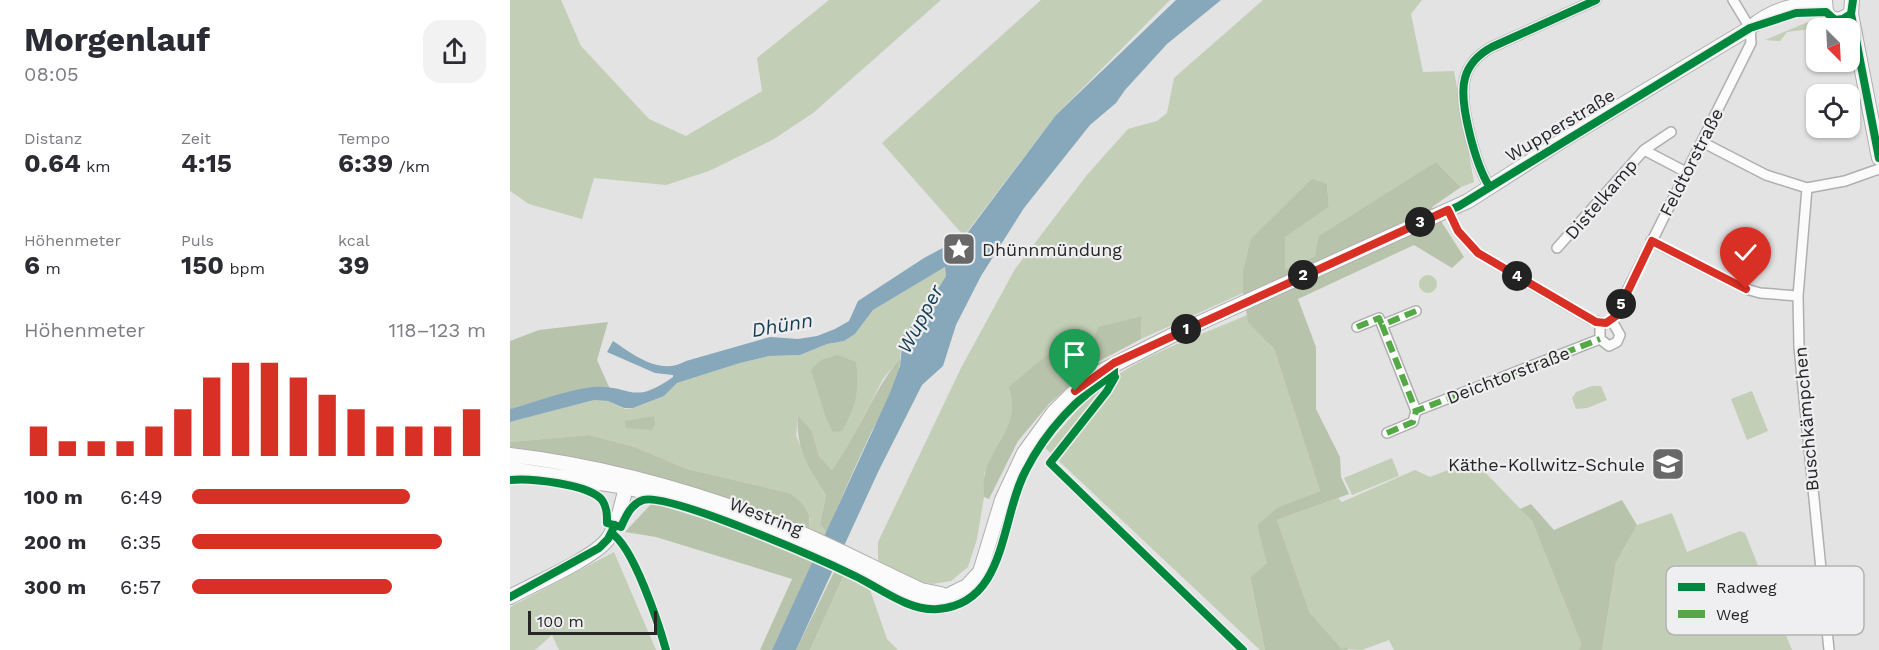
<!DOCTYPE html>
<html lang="de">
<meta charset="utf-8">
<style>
:root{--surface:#fff;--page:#f2f2f3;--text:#2b2b33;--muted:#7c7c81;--accent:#d93025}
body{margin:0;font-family:"Work Sans",sans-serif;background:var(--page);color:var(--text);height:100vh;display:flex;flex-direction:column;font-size:22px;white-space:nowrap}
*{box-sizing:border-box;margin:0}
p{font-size:20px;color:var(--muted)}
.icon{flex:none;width:33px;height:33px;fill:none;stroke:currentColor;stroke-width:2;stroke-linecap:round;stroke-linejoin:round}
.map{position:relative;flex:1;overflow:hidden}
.panel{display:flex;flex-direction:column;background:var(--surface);width:510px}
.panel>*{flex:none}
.needle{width:39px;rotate:156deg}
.fabs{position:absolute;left:1296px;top:18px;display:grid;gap:12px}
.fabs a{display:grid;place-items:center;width:54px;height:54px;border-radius:12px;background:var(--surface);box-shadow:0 2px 4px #0004;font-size:30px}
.scale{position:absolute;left:18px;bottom:15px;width:129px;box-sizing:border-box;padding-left:6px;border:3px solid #262626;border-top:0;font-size:16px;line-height:21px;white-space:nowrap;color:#262626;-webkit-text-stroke:4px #efeff1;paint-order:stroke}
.pin{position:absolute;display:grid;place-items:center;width:51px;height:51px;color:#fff;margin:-62px -26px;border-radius:50% 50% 50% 0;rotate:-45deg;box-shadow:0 0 6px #0007}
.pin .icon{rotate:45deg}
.km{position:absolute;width:30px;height:30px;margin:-15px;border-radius:50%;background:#222;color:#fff;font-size:16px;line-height:30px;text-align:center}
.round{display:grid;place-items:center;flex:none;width:63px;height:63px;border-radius:18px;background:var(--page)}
.head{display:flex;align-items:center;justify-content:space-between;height:102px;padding:0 24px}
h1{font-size:33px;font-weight:700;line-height:45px}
.figures{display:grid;grid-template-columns:repeat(3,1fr);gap:9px;height:102px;padding:6px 24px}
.figures div{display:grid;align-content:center}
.figures b{font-size:26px;font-weight:700}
.figures small{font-size:16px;font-weight:400}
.figures p{font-size:16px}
.chart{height:168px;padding:12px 24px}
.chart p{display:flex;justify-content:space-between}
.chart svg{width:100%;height:108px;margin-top:6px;stroke:var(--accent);stroke-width:6}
ul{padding:0 24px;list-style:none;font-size:20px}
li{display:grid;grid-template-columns:96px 72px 1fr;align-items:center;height:45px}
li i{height:15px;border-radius:8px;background:var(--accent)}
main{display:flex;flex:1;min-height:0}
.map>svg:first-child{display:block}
</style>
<main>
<section class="panel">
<div class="head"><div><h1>Morgenlauf</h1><p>08:05</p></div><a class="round"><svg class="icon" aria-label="share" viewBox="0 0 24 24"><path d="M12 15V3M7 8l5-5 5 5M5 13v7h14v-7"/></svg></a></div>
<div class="figures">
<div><p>Distanz</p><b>0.64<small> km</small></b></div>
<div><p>Zeit</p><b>4:15</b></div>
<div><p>Tempo</p><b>6:39<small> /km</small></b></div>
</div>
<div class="figures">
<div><p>Höhenmeter</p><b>6<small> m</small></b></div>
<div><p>Puls</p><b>150<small> bpm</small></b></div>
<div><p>kcal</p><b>39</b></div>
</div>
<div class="chart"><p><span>Höhenmeter</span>118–123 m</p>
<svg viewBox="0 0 160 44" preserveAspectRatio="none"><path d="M5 44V32M15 44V38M25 44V38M35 44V38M45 44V32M55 44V25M65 44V12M75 44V6M85 44V6M95 44V12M105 44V19M115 44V25M125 44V32M135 44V32M145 44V32M155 44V25"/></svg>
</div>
<ul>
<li><b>100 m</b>6:49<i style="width:74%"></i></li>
<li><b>200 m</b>6:35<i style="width:85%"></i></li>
<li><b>300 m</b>6:57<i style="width:68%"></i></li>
</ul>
</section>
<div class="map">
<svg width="1369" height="650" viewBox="0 0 1369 650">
<rect width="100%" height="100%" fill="#e3e3e3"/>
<!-- green -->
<path fill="#c2ceb6" d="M0,0H51L71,46L139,119L176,136L252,91L247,58L319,0H431L303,113L264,139L199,171L156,185L84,178L72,219L19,204L0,191Z
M531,0H660L546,115L454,236L372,143Z
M753,0H912L901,14L913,72L944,71L964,182L951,187L926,162L805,256L774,271V237L819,207L817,184L733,271V293L631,339L632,317L584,342L538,354L504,402L501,421L474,474V497L467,539L458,567L441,581L422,584L404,581L368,561V542L451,368L505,269L577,175L618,129L647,121L657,113L664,78Z
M1298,22L1312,24L1309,28L1277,32L1270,41L1255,40Z
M435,267L436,276L415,310L393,336L390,358L373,379L334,455L322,470L309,456L302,431L288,417L286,436L305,478L316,495L310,524L317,533L316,536L299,528L300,519L279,493L177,469L125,447L79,435L0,442V422L84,400L98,401L115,409L123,408L154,396L167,383L230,363L259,356L290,355L317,344L334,341L345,334L363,310Z
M909 284a9 9 0 1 1 18 0a9 9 0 1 1-18 0Z
M737,315L739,322L764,349L810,491L768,507L747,525L758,563L740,579L755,650H750L535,448C554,425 572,403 595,384C631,355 694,334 737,315Z
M1082,386H1091L1097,400L1077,408L1066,409L1062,398L1066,392Z
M1242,391L1258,431L1237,440L1221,399Z
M882,458L889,476L842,495L834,478Z
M966,459L970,467L1022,521L1071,643L1069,650H884L879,640L852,650L832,649L800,613L767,520L828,498L832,502L905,470L920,477Z
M1162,513L1177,552L1230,531L1235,533L1282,650H1092L1106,563L1127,525Z
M104,552L146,650H49L42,635L25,650H0V607Z
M334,575L359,587L377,639L388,650H300Z"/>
<!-- forest -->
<path fill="#b8c3ab" d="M926,162L951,187L922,207L954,257L942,268L904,245L788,299L806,347V409L830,457L831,477L839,494L767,520L800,613L832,649L837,647L838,650H755L740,578L757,563L747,525L768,507L810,491L764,349L738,322L733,293V271L741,239L802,179L817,184L819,207L775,237V270L805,256L809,236Z
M632,316L631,339L584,364L539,404L508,441L479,499L474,497C474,489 473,480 475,473C485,440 511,425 499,387L538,354L583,342L588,327Z
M98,322L87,360L100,389L83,387L0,409V341L29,330Z
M327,355L346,362C349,392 347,404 332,431L323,432L316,418L301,370L311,360Z
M390,358C391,383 371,413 360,435C345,467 330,500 317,533L310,524L316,495C299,469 285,447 288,416L302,431L309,456L322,470C349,434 362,392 390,358Z
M144,416L145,424L142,430L116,428L115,421Z
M79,435L125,447L177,469L279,493C292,502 302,512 299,528C197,492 108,462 0,447V442Z
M1112,500L1127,525L1106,563L1092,650H1069L1071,643L1022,521L1010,509L1021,504L1044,530Z
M142,503L220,527L304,561L262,650H250L282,579L146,537L115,532Z
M325,570L334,575L300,650H286Z"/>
<!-- water -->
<path fill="#86a8ba" d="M666,0H711L657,44L615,90L606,103L580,125L514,208L471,276L446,325L433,366L412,385L369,470L286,650H262L380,393L390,366L393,336L415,310L436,276L435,267L363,310L345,334L334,341L317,344L290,355L259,356L230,363L167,383L154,396L123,408H114L98,401L84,400L0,422V409C26,402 56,390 83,387C121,384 121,407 163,377V375L145,373L97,352L103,341C124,355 150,376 176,361L260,337L288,339L307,336L325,329L339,321L348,301L414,258L455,236L546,115Z"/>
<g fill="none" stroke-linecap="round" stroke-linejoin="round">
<defs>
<path id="street" d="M1192,142L1256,175L1297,188
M1134,150L1161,132
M979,186C966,165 948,102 955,78C959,63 969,54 982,47L1086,0
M938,210L948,231L968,253L1082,320L1094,323L1102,321L1241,43L1240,28L1223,0
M1141,241L1236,289L1250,293L1288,296
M1047,248L1134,150L1176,172
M906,311L872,325L906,411L1090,339
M1090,323V339L1099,346L1107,342L1110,335L1102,321
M847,327L869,318L872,325
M877,433L903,422L906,411
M1319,650L1289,347L1288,296L1297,188L1335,181L1369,169"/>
<path id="secondary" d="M1315,0L1316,12L1321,18L1329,20L1341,14L1342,0
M1341,14L1369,158
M0,455C102,467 200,496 295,535C334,552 372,572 411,590L431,594
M0,469L116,487L165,500L292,545L398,597L427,601L457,586L470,572L492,500L514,453L543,413L565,391L592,371L665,334L958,201L1055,139L1240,28C1262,9 1285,4 1314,3
M0,597C23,584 82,559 97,540C109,524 113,498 118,478"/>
</defs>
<!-- street casing -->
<use href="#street" stroke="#afafaf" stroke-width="12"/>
<!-- secondary casing -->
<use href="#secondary" stroke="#afafaf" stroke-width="16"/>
<!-- street -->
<use href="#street" stroke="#fbfbfb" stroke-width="9"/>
<!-- secondary -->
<use href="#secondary" stroke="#fbfbfb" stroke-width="14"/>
<!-- quiet -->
<path stroke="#53aa44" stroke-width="6" stroke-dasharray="12 6" stroke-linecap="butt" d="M906,311L872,325L906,411L1090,339
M847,327L869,318L872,325
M877,433L903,422L906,411"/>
<defs>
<path id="cycleway" d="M1341,14L1369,158
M979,186C966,165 948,102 955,78C959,63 969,54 982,47L1086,0
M604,363L949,206L1240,28L1286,13L1316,12L1325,20L1333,19L1341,14L1343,0
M605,377L597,391L540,463L733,650
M0,480C20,478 79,484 92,500C97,507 97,515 97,523L111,527C116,516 121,504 133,500C159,492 314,561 345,576C370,588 400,612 428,609C498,603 490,517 516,470C536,431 567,397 604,374V363
M101,533C123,545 149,625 156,650
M0,597L89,548L98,539L105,525"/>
</defs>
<!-- cycleway casing -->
<use href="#cycleway" stroke="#efeff1" stroke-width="11"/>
<!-- cycleway -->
<use href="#cycleway" stroke="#00873e" stroke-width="8"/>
</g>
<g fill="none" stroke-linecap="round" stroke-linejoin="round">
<defs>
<path id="route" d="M565,391L604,363L938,210L948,231L968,253L1086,322L1096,323L1106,316L1142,241L1236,289"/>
</defs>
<!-- route casing -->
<use href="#route" stroke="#fff" stroke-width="12"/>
<!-- route -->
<use href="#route" stroke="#d93025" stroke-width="8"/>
</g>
<!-- icons -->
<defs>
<symbol id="sight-square" viewBox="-11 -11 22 22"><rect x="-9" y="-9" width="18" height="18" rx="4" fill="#686868" stroke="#efeff1"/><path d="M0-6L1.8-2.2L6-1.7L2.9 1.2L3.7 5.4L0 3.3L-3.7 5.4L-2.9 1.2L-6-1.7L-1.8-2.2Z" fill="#fff"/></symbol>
<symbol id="school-square" viewBox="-11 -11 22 22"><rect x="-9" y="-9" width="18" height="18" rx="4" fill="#686868" stroke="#efeff1"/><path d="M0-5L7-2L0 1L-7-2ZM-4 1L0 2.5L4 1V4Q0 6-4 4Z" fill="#fff"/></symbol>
</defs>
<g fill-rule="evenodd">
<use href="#sight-square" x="430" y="230" width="38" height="38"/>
<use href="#school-square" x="1139" y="445" width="38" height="38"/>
</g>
<g text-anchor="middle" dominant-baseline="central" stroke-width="4.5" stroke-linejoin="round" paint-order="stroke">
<!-- street labels -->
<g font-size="18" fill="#262626" stroke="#efeff1">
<text transform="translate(1050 125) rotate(-31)">Wupperstraße</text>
<text transform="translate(1181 162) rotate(-63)">Feldtorstraße</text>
<text transform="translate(1091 199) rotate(-49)">Distelkamp</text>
<text transform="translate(998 375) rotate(-21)">Deichtorstraße</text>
<text transform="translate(1296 419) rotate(-95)">Buschkämpchen</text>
<text transform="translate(256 516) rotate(21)">Westring</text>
</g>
<!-- poi labels -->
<g font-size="18" fill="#262626" stroke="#efeff1" text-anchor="start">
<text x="472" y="249">Dhünnmündung</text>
<text x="1135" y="464" text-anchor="end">Käthe-Kollwitz-Schule</text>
</g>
<!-- water labels -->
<g font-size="20" font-style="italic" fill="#143e51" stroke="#efeff1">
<text transform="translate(410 319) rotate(-62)">Wupper</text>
<text transform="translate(272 325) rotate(-10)">Dhünn</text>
</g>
</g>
<!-- legend -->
<rect x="1156" y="566" width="198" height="69" rx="9" fill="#efeff1" stroke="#b3b3b4" stroke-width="1.5"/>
<rect x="1168" y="583" width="27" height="8" fill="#00873e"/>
<rect x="1168" y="610" width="27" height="8" fill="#53aa44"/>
<g font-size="16" fill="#262626">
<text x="1206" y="593">Radweg</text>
<text x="1206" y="620">Weg</text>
</g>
</svg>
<div class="fabs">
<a><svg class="needle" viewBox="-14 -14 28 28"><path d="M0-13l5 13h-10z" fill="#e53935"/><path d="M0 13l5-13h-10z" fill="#7c7c81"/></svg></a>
<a><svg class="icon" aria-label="locate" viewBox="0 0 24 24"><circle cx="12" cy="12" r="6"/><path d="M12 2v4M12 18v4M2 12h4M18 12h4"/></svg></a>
</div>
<div class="scale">100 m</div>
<div class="pin" style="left:565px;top:391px;background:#1e9e55"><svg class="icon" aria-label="arrive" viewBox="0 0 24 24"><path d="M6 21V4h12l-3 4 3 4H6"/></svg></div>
<div class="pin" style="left:1236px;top:289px;background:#d93025"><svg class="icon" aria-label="check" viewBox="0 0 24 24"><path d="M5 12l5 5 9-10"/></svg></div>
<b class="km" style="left:676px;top:329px">1</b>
<b class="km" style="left:793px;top:275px">2</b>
<b class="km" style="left:910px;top:222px">3</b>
<b class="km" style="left:1007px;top:276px">4</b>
<b class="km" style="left:1111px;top:304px">5</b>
</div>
</main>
